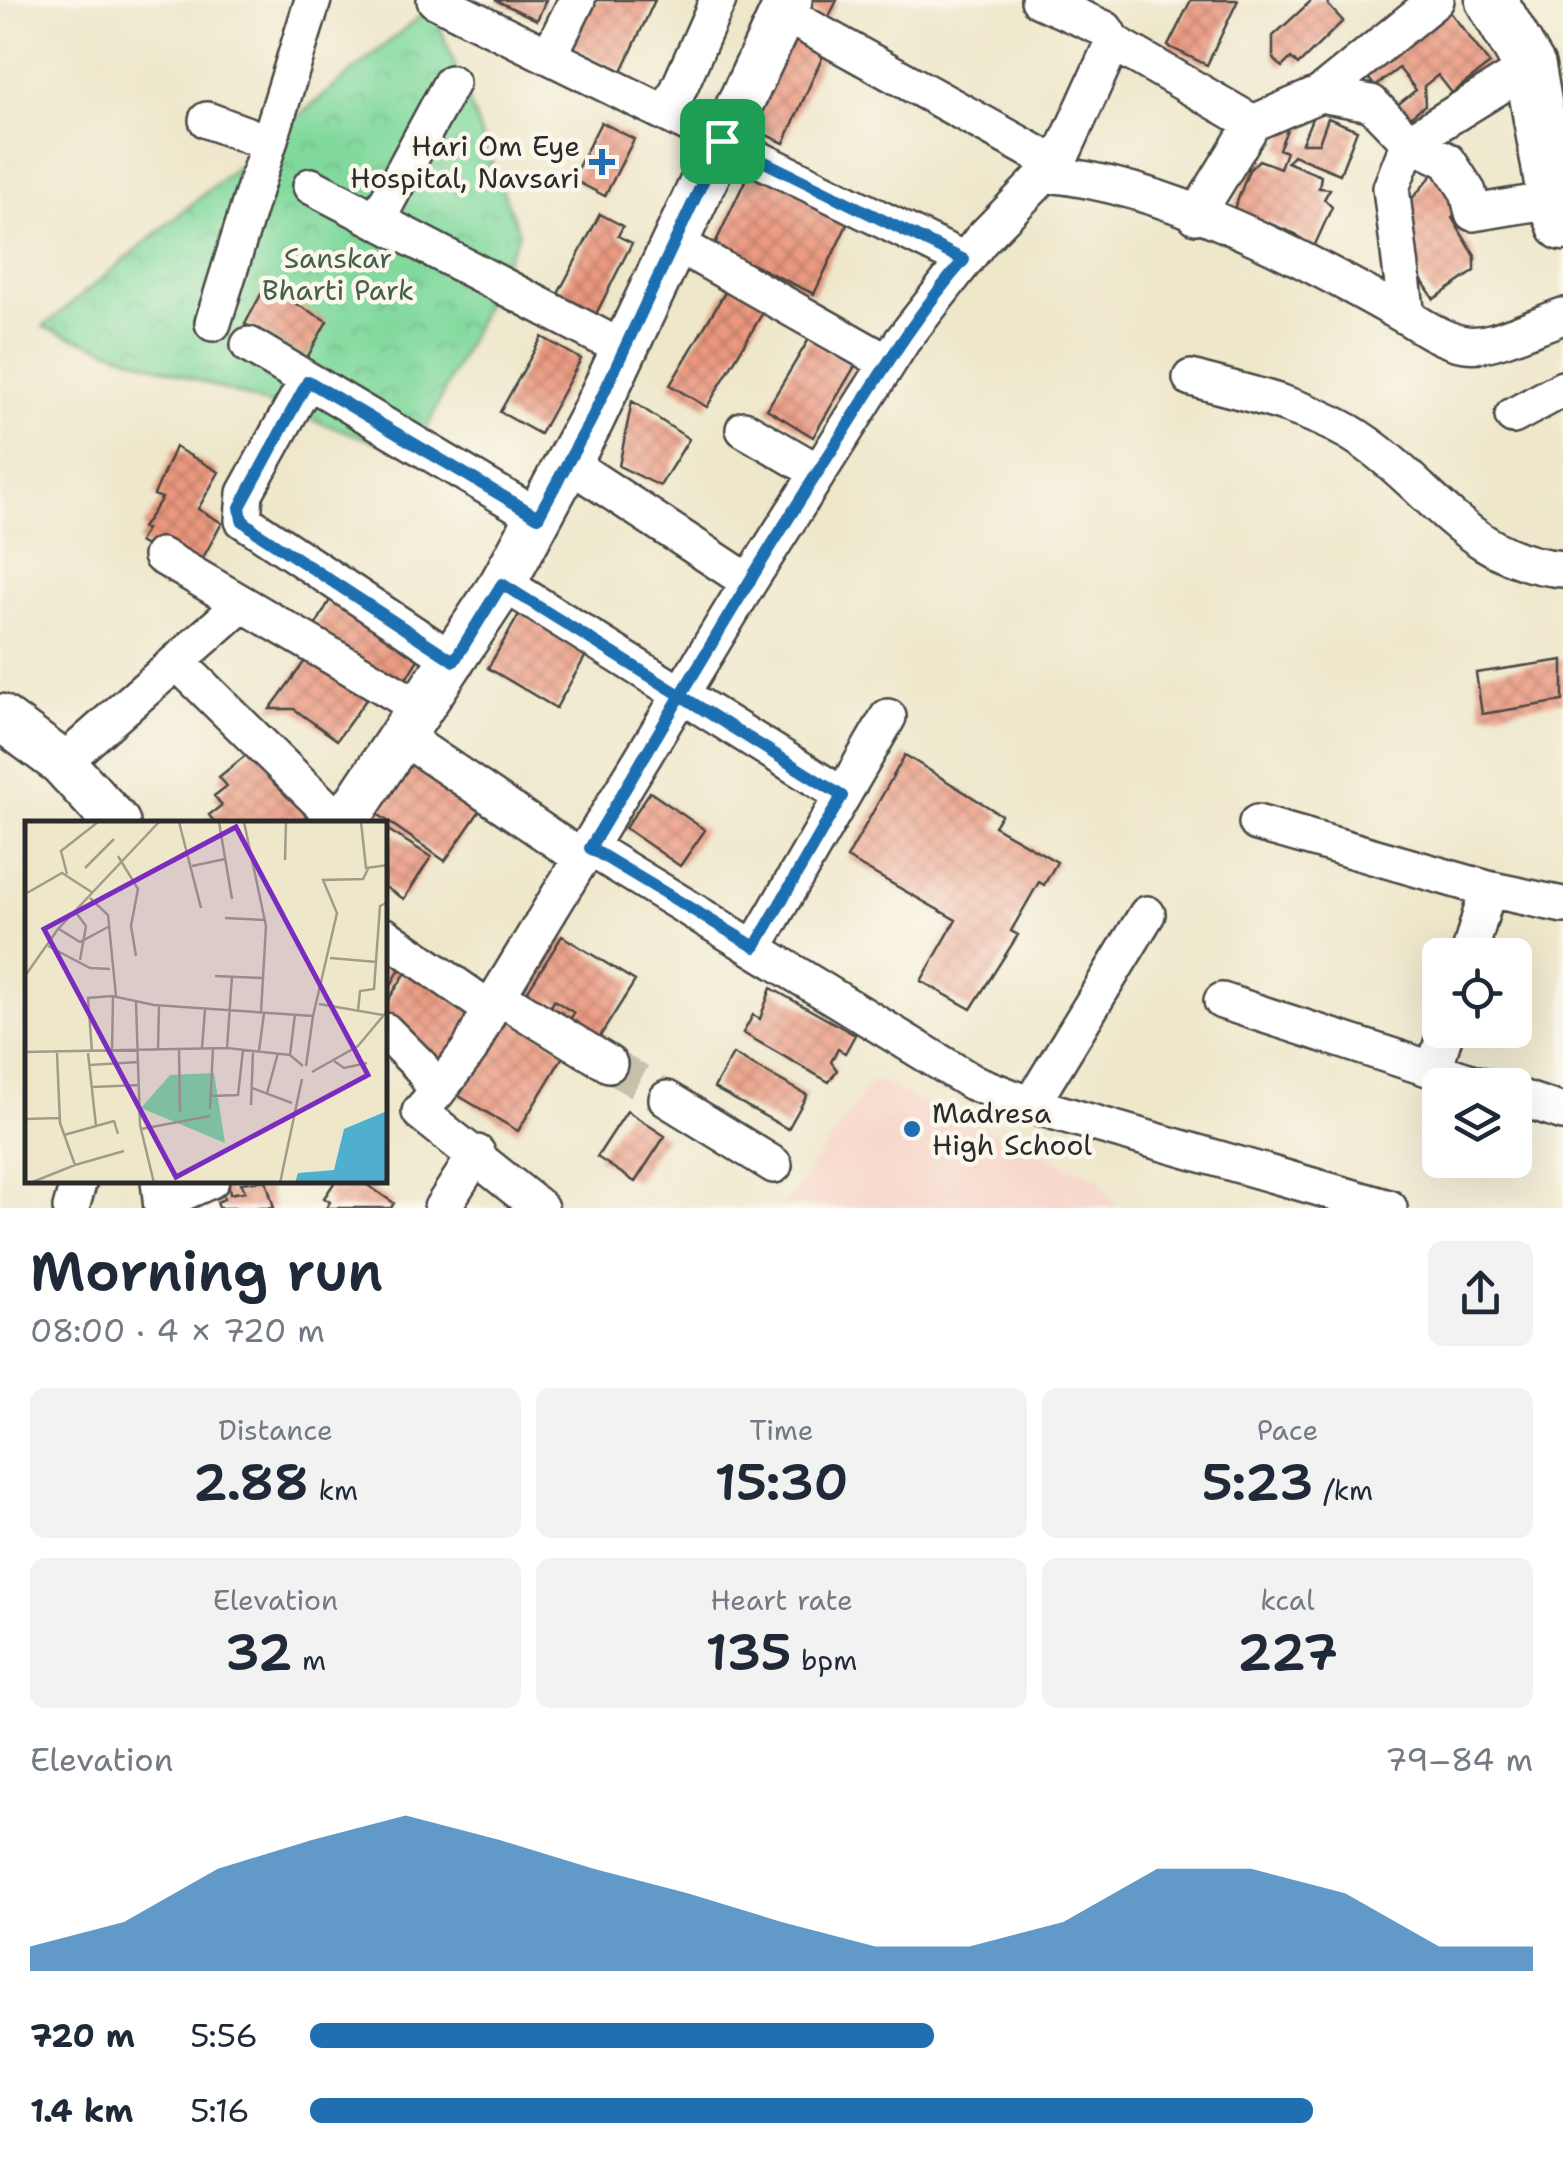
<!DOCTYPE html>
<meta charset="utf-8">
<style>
:root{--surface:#fff;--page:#f2f2f3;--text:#1f2937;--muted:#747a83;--accent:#1f6fb2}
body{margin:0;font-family:"Shantell Sans",sans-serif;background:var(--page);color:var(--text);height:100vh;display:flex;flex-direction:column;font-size:38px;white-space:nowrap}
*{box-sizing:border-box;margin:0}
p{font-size:32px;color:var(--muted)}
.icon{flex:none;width:55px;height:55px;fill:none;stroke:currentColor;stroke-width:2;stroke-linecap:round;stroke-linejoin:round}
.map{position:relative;height:1208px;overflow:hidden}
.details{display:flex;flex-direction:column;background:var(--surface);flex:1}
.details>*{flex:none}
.tools{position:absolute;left:1422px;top:938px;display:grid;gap:20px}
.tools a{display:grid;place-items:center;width:110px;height:110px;border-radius:15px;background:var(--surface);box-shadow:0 10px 40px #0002;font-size:50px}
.pin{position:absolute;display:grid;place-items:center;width:85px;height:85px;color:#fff;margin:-42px;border-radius:20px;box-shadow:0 5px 15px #0006}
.round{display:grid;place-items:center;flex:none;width:105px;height:105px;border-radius:15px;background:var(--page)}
.head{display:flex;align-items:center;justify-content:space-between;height:170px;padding:0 30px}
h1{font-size:55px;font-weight:600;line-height:75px}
.metrics{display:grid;grid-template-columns:repeat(3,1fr);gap:15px;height:170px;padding:10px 30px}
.metrics div{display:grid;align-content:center;border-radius:15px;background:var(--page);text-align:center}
.metrics b{font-size:50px;font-weight:600}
.metrics small{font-size:28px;font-weight:400}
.metrics p{font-size:28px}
.chart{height:280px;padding:20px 30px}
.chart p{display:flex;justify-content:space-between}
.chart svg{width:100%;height:180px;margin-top:10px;fill:var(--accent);opacity:.7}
ul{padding:0 30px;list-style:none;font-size:32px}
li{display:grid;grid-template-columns:160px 120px 1fr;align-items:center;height:75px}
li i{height:25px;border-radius:12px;background:var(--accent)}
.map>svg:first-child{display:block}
</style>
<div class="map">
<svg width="1563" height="1208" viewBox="0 0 1563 1208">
<defs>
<pattern id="park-crowns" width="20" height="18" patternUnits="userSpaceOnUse" patternTransform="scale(2.5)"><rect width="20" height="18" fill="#81d99d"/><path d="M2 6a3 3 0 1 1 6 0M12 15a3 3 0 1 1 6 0" fill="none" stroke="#70ba87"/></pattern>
<pattern id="building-cross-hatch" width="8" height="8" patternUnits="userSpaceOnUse" patternTransform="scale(2.5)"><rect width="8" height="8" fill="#ec987f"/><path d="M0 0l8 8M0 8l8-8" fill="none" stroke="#bf7c68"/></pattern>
</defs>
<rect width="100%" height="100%" fill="#fbf7ec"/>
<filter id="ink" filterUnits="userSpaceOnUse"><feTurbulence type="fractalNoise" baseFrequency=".01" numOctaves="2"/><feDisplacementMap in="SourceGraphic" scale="20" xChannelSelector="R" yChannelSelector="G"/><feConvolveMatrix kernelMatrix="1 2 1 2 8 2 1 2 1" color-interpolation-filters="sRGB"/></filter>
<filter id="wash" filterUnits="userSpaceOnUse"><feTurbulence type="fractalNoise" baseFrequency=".0048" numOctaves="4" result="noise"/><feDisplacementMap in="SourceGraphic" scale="40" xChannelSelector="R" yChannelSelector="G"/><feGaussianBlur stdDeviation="2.25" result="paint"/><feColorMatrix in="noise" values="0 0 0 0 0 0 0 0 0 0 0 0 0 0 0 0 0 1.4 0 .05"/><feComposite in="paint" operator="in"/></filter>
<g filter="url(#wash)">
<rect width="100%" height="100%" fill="#eee7ca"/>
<!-- built -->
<path fill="#f6d2c5" d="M873,1080L1099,1179L1117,1208H782Z"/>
<!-- park -->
<path fill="url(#park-crowns)" stroke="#568264" stroke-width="2.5" d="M432,6L519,233L414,455L43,327Z"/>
<g id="blocks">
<!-- building -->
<path fill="url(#building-cross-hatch)" d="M495,0H546L537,20Z
M590,0H655L622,71L569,46Z
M801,0H837L826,23Z
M1191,0H1238L1207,65L1168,46Z
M1312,0H1330L1328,5L1343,21L1298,65L1291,58L1282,67L1273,58V36Z
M1447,8L1490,64L1452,93L1438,75L1424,86L1425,105L1402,123L1391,110L1416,90L1399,68L1375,86L1364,73Z
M789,32L826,49L784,143L746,126Z
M1296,108L1313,116L1302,143H1319L1328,118L1357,130L1340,174L1293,155L1287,162L1321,176L1319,188L1330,189L1324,199L1332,207L1313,249L1296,234L1234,210L1249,170L1259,160L1280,168L1286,152L1279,149Z
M601,122L634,139L605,196L572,179Z
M753,164L853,212L814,294L714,246Z
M1435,172L1458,209L1452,218L1475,256V271L1434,299L1408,259L1400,228L1413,211L1409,202Z
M600,214L623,226L618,236L632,243L596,314L558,294Z
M731,282L768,304L707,407L670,385Z
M265,287L327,321L307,358L245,324Z
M542,337L581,359L540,434L500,412Z
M809,339L855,366L813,437L767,409Z
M632,401L689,439L660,486L619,466Z
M175,447L219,472L198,509L222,523L194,574L139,542L146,529L142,528L162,498L154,495Z
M331,598L423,651L403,684L312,632Z
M521,611L589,650L556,708L488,668Z
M310,654L368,697L337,740L294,709H270Z
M1563,660V701L1482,714L1476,673Z
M257,746L310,813L298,823H215L209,815L222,805L214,796L227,786L219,777Z
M905,755L1001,815L994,826L1057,862L1044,885L1039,882L1011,931L1018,935L971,1009L921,981L956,920L847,858Z
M414,757L483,806L445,861L376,813Z
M650,792L705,830L680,866L625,828Z
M385,828L431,857L404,899L385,887Z
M562,936L635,981L597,1041L568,1023L574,1013L554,1000L551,1007L527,992Z
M385,957L401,967L385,996Z
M407,971L476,1011L444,1066L423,1059L385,1019V1005Z
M771,988L855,1035L845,1053L838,1049L831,1062L837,1070L829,1082L743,1033L753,1015L760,1019Z
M509,1015L567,1050L518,1131L459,1096Z
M733,1054L807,1095L788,1129L714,1088Z
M627,1111L665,1136L635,1182L597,1157Z
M228,1180L230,1194L245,1191L241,1183L266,1180L274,1208H219L217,1202L224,1199L219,1183Z
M336,1180H360L394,1203L391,1208H326L330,1202L324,1198Z"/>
</g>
</g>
<g filter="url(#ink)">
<use href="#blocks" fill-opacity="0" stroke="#484743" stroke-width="2.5"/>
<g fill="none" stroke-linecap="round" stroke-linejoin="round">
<!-- minor-tunnel -->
<path stroke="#c7c1aa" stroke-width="35" stroke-dasharray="35 18" stroke-linecap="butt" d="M609,1064L667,1099"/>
<defs>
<path id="minor" d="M435,0L964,260
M783,13L1056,164
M1113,42L1253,123
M549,56L577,0
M1320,94L1371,103L1409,142L1448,161L1468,192L1473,213L1553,200
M668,113L718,0
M207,120L269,143
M1047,174C1166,185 1304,258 1407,317
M311,186L624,349
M1196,216L1253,123L1320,94L1436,0
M377,220L451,83
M674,242L888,363
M1388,304C1473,362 1471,350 1563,316
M1407,317L1391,188L1409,142L1530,67
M213,323L313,0
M249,345L538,517
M1191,378C1245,393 1300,404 1349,432C1427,478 1465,562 1563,569
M307,381L245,493L243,520L454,661
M1513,416L1563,389
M744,429L818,472
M568,463L749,582
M161,556L422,709
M503,583L842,795
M179,664L341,823
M403,737L583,859
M62,763L242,604
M1257,823L1488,889L1563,905
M590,848L972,1082L1031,1105L1389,1208
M385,936L490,1009
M755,947L888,717
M1469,955L1488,889
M498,996L609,1064
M1222,1001L1480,1085
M385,1031L420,1066L437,1092L470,1049L490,1009L749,582L902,341L981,240L1060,159L1113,42L1105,29L1039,0
M1434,1070L1446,1030
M437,1092L420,1112L540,1208
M1515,1096L1563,1112
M667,1099L774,1165
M1031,1105L1147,914
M166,1200L211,1180
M71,1208L79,1180
M442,1208L477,1153"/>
<path id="major" d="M0,717L62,763L117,823
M344,823L503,583L591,420L789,0
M164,1180L167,1208"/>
<path id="highway" d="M1491,0L1530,67L1553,200L1563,225"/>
</defs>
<!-- minor casing -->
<use href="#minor" stroke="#484743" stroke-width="40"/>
<!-- major casing -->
<use href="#major" stroke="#484743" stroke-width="50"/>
<!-- highway casing -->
<use href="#highway" stroke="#484743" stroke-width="55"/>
<!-- minor -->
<use href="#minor" stroke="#fff" stroke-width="35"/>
<!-- major -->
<use href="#major" stroke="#fff" stroke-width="45"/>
<!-- highway -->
<use href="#highway" stroke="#fff" stroke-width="50"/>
</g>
</g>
<g fill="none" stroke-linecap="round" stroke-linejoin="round" filter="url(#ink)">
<defs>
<path id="route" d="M722,141L591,420L538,517L308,381L240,507L242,520L258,533L454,661L502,584L842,796L755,947L590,848C670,714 749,578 834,447C875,383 914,317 964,260L722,141"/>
</defs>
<!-- route casing -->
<use href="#route" stroke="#fff" stroke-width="20"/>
<!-- route -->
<use href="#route" stroke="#1f6fb2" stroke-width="12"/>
</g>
<!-- markers -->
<g fill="#1f6fb2" stroke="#fbf7ec" stroke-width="4">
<path d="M597 147h10v10h10v10h-10v10h-10v-10h-10v-10h10z"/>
<circle cx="912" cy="1129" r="10"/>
</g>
<g text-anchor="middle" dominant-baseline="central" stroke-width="9" stroke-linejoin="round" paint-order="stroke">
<!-- poi labels -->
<g font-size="28" fill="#2b2b2b" stroke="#fbf7ec" text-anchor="end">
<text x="580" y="146">Hari Om Eye<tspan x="580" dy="32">Hospital, Navsari</tspan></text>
<text x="932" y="1113" text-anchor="start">Madresa<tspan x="932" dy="32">High School</tspan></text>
</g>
<!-- park labels -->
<g font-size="28" fill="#455f4d" stroke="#fbf7ec">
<text x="338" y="258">Sanskar<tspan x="338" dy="32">Bharti Park</tspan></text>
</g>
</g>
<!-- overview -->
<g transform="translate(25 821)">
<rect width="362" height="362" fill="#eee7ca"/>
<path d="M189,252L200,322L116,287L145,254Z" fill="#81d99d"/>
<path d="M362,290V362H270L273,352L309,349L319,308Z" fill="#50afcf"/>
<path fill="none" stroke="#a09c8a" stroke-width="2.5" d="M154,1L176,87M194,1L207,78M219,1L241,105L236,191M336,1L341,47L363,44M93,35L113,68L106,105L111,135M260,39L261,1M167,45L200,38M60,47L89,18M42,53L36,30L73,1M2,72L37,52L68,72M65,77L83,94L91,175M0,82L1,1M52,93L61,105L55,139M200,97L240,99M34,108L55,121L83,106M23,125L65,147L85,148M305,137L352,141M0,155L33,108L134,1M190,155L238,157M111,181L115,304L129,362M294,183L358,194M333,190L335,170L349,168L355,85L363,81M288,195L312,92L298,59L338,58L343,48M361,204L363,272M177,227L180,189M202,227L207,155M154,228L155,291M133,229L134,185M87,230L88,175M234,230L239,192M0,231L202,227L265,234L278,245M67,231L63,177L87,175L129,184L288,195L281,245M63,232L71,305M265,234L270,193M309,240L319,247L342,242M65,244L113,241M287,251L333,225L363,189M67,266L114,264M227,267L267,282M242,272L253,232M186,275L213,274L218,229M226,284L228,230M185,288L188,227M0,298L35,297M116,308L185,295M39,314L89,300L93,313M50,344L99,330M5,362L50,344L35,302L32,232M255,362L277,258"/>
<path fill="#7b2cbf" fill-opacity="0.15" stroke="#7b2cbf" stroke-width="5" d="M211,6L343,254L151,356L19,108Z"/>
<rect width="362" height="362" fill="none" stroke="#2b2b2b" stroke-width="5"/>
</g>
</svg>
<div class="tools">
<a><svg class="icon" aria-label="locate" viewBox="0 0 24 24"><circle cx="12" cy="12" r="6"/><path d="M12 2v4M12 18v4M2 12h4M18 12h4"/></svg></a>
<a><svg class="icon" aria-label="layers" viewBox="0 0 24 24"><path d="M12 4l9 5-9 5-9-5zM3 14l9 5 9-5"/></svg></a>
</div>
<div class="pin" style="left:722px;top:141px;background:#1e9e55"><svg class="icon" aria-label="arrive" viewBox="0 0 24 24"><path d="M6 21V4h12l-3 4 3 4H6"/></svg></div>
</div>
<section class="details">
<div class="head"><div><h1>Morning run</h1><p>08:00 · 4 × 720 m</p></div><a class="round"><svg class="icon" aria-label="share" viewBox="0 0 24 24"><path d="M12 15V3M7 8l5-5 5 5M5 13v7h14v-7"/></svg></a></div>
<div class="metrics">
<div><p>Distance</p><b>2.88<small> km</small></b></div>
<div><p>Time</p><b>15:30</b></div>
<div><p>Pace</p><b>5:23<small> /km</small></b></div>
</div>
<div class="metrics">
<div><p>Elevation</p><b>32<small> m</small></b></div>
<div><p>Heart rate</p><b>135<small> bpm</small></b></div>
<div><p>kcal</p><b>227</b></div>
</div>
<div class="chart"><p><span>Elevation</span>79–84 m</p>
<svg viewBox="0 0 160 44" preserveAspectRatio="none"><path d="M0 44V38L10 32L20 19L30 12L40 6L50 12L60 19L70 25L80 32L90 38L100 38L110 32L120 19L130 19L140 25L150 38L160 38V44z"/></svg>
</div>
<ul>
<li><b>720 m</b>5:56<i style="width:51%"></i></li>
<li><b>1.4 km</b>5:16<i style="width:82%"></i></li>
</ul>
</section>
